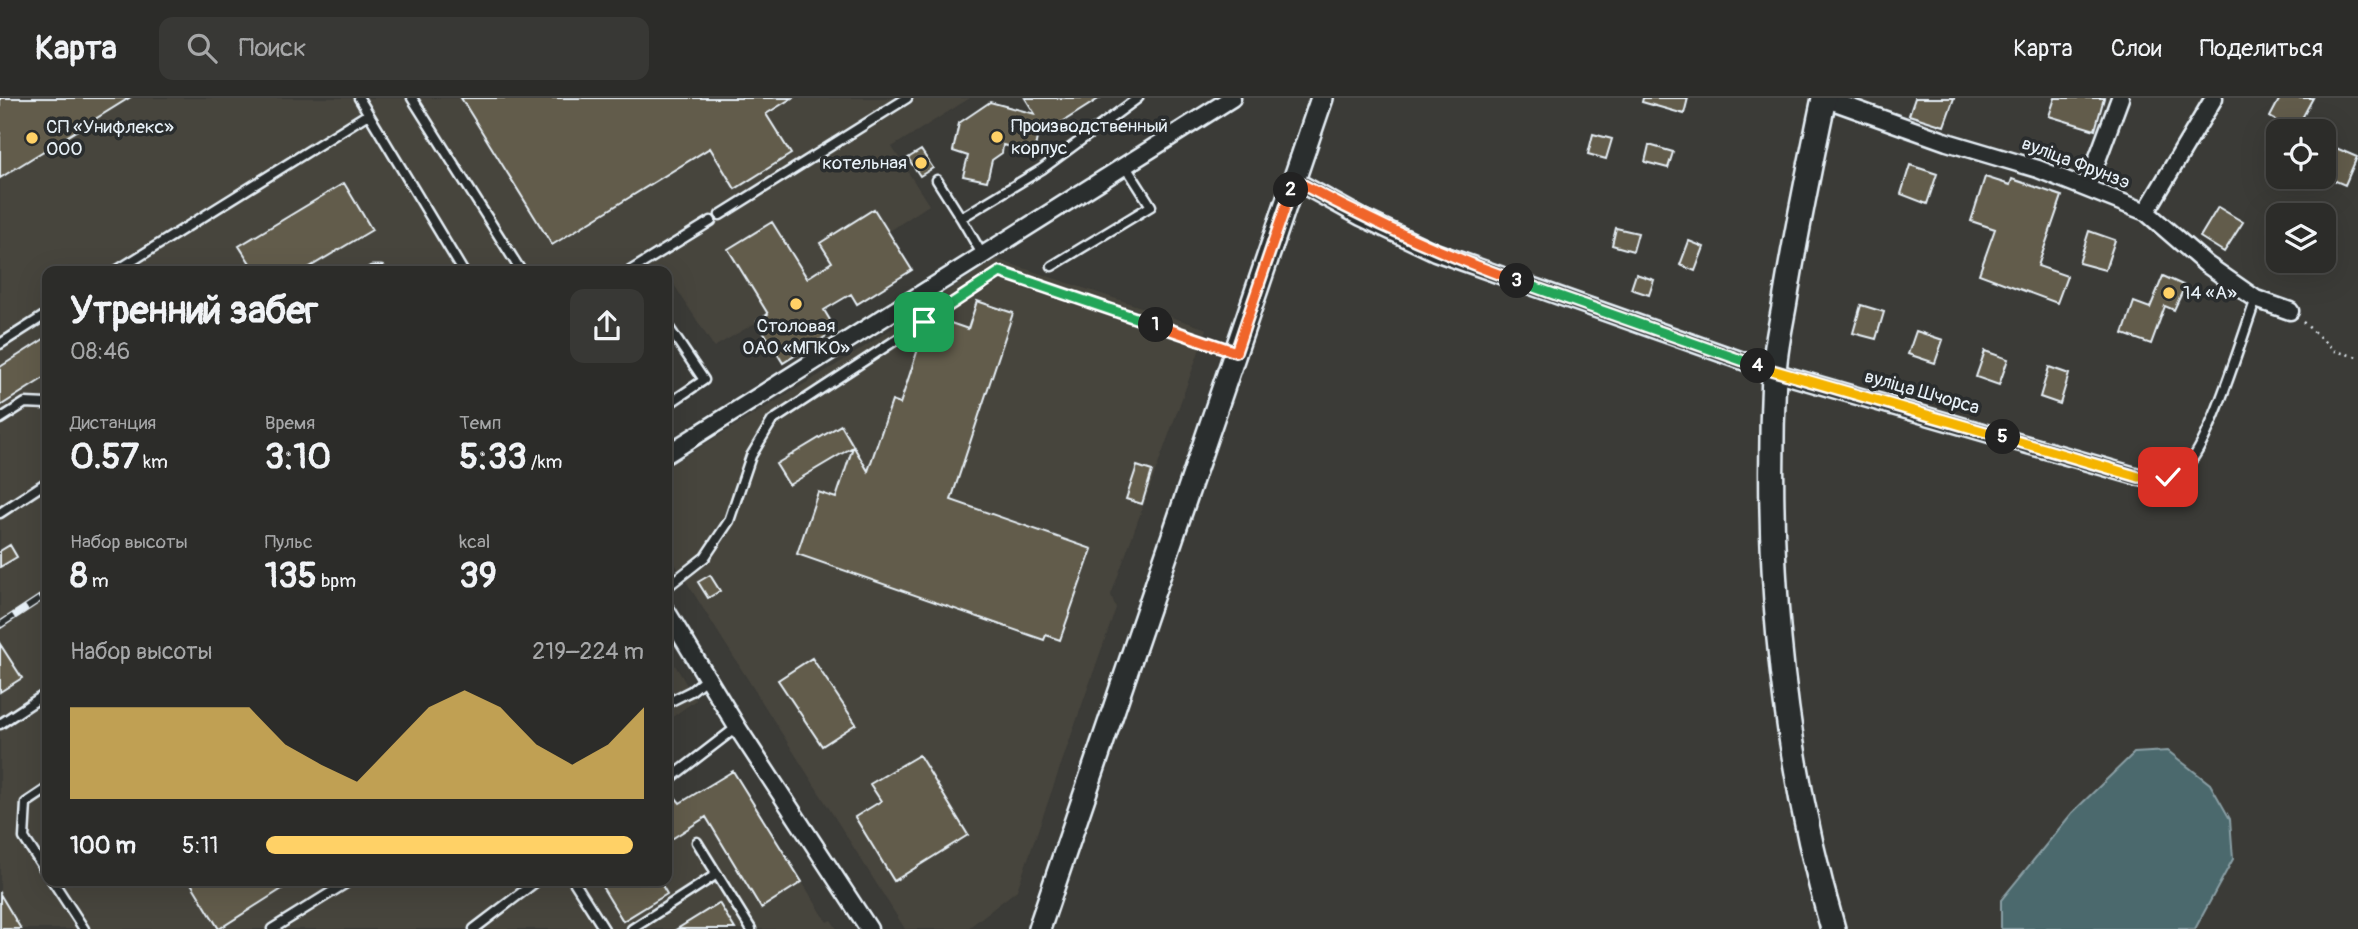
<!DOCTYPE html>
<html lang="ru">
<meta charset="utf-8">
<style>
:root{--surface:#2c2c29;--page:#383835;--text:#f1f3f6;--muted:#a6a7a8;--line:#484846;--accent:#ffd166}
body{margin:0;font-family:Pangolin,sans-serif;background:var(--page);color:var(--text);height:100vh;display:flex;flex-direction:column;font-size:26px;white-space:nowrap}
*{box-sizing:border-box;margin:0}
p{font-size:23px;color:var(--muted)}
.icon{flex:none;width:38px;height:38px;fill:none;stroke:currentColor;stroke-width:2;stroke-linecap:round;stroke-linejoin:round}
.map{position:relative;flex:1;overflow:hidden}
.drawer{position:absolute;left:42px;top:168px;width:630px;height:620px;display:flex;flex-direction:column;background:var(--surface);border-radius:14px;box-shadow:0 7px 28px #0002,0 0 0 2px var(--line)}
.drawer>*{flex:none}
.tools{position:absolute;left:2266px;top:21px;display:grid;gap:14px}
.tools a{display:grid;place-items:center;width:70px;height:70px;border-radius:14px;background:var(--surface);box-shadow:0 7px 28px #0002,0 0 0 2px var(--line);font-size:35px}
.pin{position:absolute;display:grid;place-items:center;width:60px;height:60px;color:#fff;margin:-30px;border-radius:14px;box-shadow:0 4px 10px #0006}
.km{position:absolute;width:35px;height:35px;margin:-18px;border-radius:50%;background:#222;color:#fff;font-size:19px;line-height:35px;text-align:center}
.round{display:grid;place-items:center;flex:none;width:74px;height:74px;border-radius:14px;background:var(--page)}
.head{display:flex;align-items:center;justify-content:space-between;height:119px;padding:0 28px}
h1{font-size:38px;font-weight:700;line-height:52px}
.metrics{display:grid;grid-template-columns:repeat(3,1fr);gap:10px;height:119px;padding:7px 28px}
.metrics div{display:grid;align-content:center}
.metrics b{font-size:35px;font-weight:700}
.metrics small{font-size:19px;font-weight:400}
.metrics p{font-size:19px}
.chart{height:196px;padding:14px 28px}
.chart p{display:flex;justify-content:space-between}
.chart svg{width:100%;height:126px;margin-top:7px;fill:var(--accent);opacity:.7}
ul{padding:0 28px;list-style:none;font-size:23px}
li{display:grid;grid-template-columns:112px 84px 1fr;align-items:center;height:52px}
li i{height:18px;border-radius:9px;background:var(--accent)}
header{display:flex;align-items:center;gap:42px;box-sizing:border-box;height:98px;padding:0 35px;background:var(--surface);border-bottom:2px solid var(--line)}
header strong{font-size:33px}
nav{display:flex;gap:38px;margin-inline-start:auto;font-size:24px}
.search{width:490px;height:63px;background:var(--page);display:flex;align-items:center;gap:18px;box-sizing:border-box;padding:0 24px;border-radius:14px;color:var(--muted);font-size:26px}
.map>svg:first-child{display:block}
</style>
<header>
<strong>Карта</strong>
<div class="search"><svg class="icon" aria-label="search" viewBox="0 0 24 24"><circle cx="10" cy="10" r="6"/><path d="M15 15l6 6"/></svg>Поиск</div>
<nav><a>Карта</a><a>Слои</a><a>Поделиться</a></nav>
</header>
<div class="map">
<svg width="2358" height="831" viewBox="0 0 2358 831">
<rect width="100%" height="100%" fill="#3b3b37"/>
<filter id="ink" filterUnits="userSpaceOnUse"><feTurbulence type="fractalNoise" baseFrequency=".0143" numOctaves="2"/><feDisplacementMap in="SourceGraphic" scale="14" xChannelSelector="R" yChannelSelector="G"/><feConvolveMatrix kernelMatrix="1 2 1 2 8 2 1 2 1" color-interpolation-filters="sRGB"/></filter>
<g filter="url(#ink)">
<!-- built -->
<path fill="#47453d" d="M0,0H970L892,49L929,107L888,134L857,206L850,196L824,212L836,232L783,265L757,224L714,249L671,182L667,184V173H47V782H667V688L680,705L733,673L827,824L831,822L837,831H0Z
M996,161L1207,231L1111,497L1116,510L1017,792L967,831H905L667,453V369L849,259Z
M667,554L696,602L667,623Z"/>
<!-- water -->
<path fill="#4b696d" stroke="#8a9fa5" stroke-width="2" d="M2168,653L2210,686L2230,721L2233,761L2195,831H2001V802L2072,715L2134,655Z"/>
<!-- building -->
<path fill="#625c4b" stroke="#e8f1f8" stroke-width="2" d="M0,0H129L0,80Z
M461,0H792L766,16L791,56L735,91L710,50L552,147Z
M1025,0H1100L1037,40L1034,54L1003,47L1002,55L992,62L987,83L963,78L968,58L953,53L959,25L990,4L1035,16Z
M1643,0H1688L1684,16L1642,4Z
M1915,0H1954L1944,28L1909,17Z
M2055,0H2104L2095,32L2049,18Z
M2280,0H2313L2295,33L2270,19Z
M1593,36L1612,41L1606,61L1588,56Z
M1649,47L1673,54L1668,70L1645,64Z
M2336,50L2357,59L2345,87L2324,78Z
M921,52L933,70L920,78L908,60Z
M1910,67L1937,76L1927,106L1901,96Z
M1985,79L2010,87L2012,81L2062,98L2038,168L2067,178L2057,205L1979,176L1995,131L1971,123Z
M344,85L372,132L303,173H255L239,148Z
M2218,109L2243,124L2224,154L2200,139Z
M874,111L912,172L857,206L851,196L824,212L836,232L783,265L757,223L768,216L728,151L772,124L807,180L832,164L820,145Z
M1616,130L1638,135L1633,153L1612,147Z
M2089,133L2115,142L2105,172L2079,165Z
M1689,143L1704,149L1695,173L1680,167Z
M1636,176L1654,182L1649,197L1631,191Z
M2163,178L2185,188L2174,212L2165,208L2151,246L2123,236L2134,204L2150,210Z
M977,203L1013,215L951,402L1092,451L1060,542L1046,537L1044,542L797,456L818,394L836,400L853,349L789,387L776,366L841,327L868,373L892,303L900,306L919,248L932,252L942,222L968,231Z
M1861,207L1884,214L1876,241L1853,235Z
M1916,233L1943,242L1935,265L1908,256Z
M47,239V278L0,308V269Z
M1985,253L2008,261L1999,287L1976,279Z
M2049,269L2069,276L2060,306L2040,299Z
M1137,368L1152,373L1142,406L1126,401Z
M10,447L17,459L0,469V453Z
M710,477L720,493L708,500L698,484Z
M0,546L22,580L0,594Z
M812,560L856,626L822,648L778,582Z
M919,657L968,737L894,783L855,719L881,703L870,686Z
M733,673L802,784L761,810L706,719L667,744V689L680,705Z
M189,782H296L219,831Z
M598,782H659L667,796L623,823Z
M0,796L21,831H0Z
M719,805L735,831H677Z"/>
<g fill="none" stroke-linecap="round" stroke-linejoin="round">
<defs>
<path id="service" d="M359,0L463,173
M412,0L521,173
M937,82L961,120
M720,117L907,0
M982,156L961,120L1042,71L1138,0
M1052,168L1151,108L1125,67
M116,173L368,16
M372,173H381
M630,173L711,123
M667,227L704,282L667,307
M0,246L47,216
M0,321L25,305L47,306
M2139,379C2158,379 2175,380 2189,365C2211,342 2243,236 2256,201
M0,415L47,384
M667,489L705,459L729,423L751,358L772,323L1000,174L1236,254
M667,605L691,593L707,580
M0,626L47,595
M667,683L737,629
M47,691L26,705L24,740L47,775
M697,744L751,831
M52,782L84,831
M573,782L604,831
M272,831L351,782
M474,831L538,782
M632,831L717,776"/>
<path id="minor" d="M1824,0L1947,44L2038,71L2146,114L2206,166L2256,201L2290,213
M1294,82L1361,119L1435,154L1774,274L2139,379
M2087,89L2120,0
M2146,114L2214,0
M667,356L1232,0
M667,514L737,629L869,831"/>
<path id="tertiary" d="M1039,831L1322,0"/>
<path id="secondary" d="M1824,0C1810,67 1796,134 1785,203C1781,227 1775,251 1774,276C1765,462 1781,652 1833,831"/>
</defs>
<!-- service casing -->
<use href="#service" stroke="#e8f1f8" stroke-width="13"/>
<!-- minor casing -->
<use href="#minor" stroke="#e8f1f8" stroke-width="21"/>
<!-- tertiary casing -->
<use href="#tertiary" stroke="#e8f1f8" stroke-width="26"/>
<!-- secondary casing -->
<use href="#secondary" stroke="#e8f1f8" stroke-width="28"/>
<!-- path -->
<path stroke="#e8f1f8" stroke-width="2.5" stroke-dasharray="2 5" stroke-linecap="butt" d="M2303,224L2335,253L2358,259"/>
<!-- service -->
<use href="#service" stroke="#2a2d2e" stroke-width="8"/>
<!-- minor -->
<use href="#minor" stroke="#2a2d2e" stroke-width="16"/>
<!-- tertiary -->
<use href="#tertiary" stroke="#2a2d2e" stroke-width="21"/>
<!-- secondary -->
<use href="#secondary" stroke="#2a2d2e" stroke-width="23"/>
<defs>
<path id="rail" d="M0,527L47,496"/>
</defs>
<!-- rail casing -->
<use href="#rail" stroke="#e8f1f8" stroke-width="8"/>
<!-- rail -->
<use href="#rail" stroke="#2a2d2e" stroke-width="5" stroke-dasharray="16" stroke-linecap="butt"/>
</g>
</g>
<g fill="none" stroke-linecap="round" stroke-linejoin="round" filter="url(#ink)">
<defs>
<path id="split-1" d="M924,224L1000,174L1156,227"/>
<path id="split-2" d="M1156,227L1236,254L1291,92"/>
<path id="split-3" d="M1291,92L1294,82C1367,122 1439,155 1517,183"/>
<path id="split-4" d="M1517,183L1758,268"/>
<path id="split-5" d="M1758,268L2003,339"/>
<path id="split-6" d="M2003,339L2139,379H2168"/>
</defs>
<!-- split-1 casing -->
<use href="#split-1" stroke="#fff" stroke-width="14"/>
<!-- split-2 casing -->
<use href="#split-2" stroke="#fff" stroke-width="14"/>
<!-- split-3 casing -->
<use href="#split-3" stroke="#fff" stroke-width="14"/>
<!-- split-4 casing -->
<use href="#split-4" stroke="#fff" stroke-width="14"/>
<!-- split-5 casing -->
<use href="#split-5" stroke="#fff" stroke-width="14"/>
<!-- split-6 casing -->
<use href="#split-6" stroke="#fff" stroke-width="14"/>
<!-- split-1 -->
<use href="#split-1" stroke="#22a559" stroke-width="9"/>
<!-- split-2 -->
<use href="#split-2" stroke="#f0652b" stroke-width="9"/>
<!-- split-3 -->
<use href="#split-3" stroke="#f0652b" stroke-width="9"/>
<!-- split-4 -->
<use href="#split-4" stroke="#22a559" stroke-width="9"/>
<!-- split-5 -->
<use href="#split-5" stroke="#f5b400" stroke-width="9"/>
<!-- split-6 -->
<use href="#split-6" stroke="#f5b400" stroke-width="9"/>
</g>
<!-- markers -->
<g fill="#ffd166" stroke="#2a2d2e" stroke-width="2.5">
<circle cx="997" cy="39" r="7"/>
<circle cx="32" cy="40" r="7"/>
<circle cx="921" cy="65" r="7"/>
<circle cx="2169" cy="195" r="7"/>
<circle cx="796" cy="206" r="7"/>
</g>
<g text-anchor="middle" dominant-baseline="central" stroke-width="7" stroke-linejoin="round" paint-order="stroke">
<!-- poi labels -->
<g font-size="19" fill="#e8f1f8" stroke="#2a2d2e" text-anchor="start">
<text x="1011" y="28">Производственный<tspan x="1011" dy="22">корпус</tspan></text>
<text x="46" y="29">СП «Унифлекс»<tspan x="46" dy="22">ООО</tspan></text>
<text x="907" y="65" text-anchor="end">котельная</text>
<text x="2183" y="195">14 «А»</text>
<text x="796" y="228" text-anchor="middle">Столовая<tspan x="796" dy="22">ОАО «МПКО»</tspan></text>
</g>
<!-- street labels -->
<g font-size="19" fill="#e8f1f8" stroke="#2a2d2e">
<text transform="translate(2076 65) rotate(21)">вуліца Фрунзэ</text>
<text transform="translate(1922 294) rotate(16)">вуліца Шчорса</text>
</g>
</g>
</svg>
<div class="tools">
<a><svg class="icon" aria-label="locate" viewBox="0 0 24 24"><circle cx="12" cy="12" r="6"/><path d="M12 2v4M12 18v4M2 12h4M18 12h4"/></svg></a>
<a><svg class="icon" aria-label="layers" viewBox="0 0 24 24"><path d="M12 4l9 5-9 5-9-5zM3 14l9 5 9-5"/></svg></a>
</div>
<div class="pin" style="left:924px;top:224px;background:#1e9e55"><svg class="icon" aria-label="arrive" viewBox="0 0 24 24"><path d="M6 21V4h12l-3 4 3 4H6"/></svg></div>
<div class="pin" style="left:2168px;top:379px;background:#d93025"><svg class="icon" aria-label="check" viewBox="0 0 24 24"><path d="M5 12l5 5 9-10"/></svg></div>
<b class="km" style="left:1156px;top:227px">1</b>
<b class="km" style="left:1291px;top:92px">2</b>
<b class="km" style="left:1517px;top:183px">3</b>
<b class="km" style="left:1758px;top:268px">4</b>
<b class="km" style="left:2003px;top:339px">5</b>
<section class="drawer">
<div class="head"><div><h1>Утренний забег</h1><p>08:46</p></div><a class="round"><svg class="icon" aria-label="share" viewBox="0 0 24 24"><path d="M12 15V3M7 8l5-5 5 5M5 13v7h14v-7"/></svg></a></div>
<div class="metrics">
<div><p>Дистанция</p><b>0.57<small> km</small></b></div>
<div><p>Время</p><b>3:10</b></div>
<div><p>Темп</p><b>5:33<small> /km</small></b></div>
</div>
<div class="metrics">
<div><p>Набор высоты</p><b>8<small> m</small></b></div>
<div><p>Пульс</p><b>135<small> bpm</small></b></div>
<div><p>kcal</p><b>39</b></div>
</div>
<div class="chart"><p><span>Набор высоты</span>219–224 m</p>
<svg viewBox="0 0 160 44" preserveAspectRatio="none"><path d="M0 44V12L10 12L20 12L30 12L40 12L50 12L60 25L70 32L80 38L90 25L100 12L110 6L120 12L130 25L140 32L150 25L160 12V44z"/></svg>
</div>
<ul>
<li><b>100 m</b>5:11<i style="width:97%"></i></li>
</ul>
</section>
</div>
